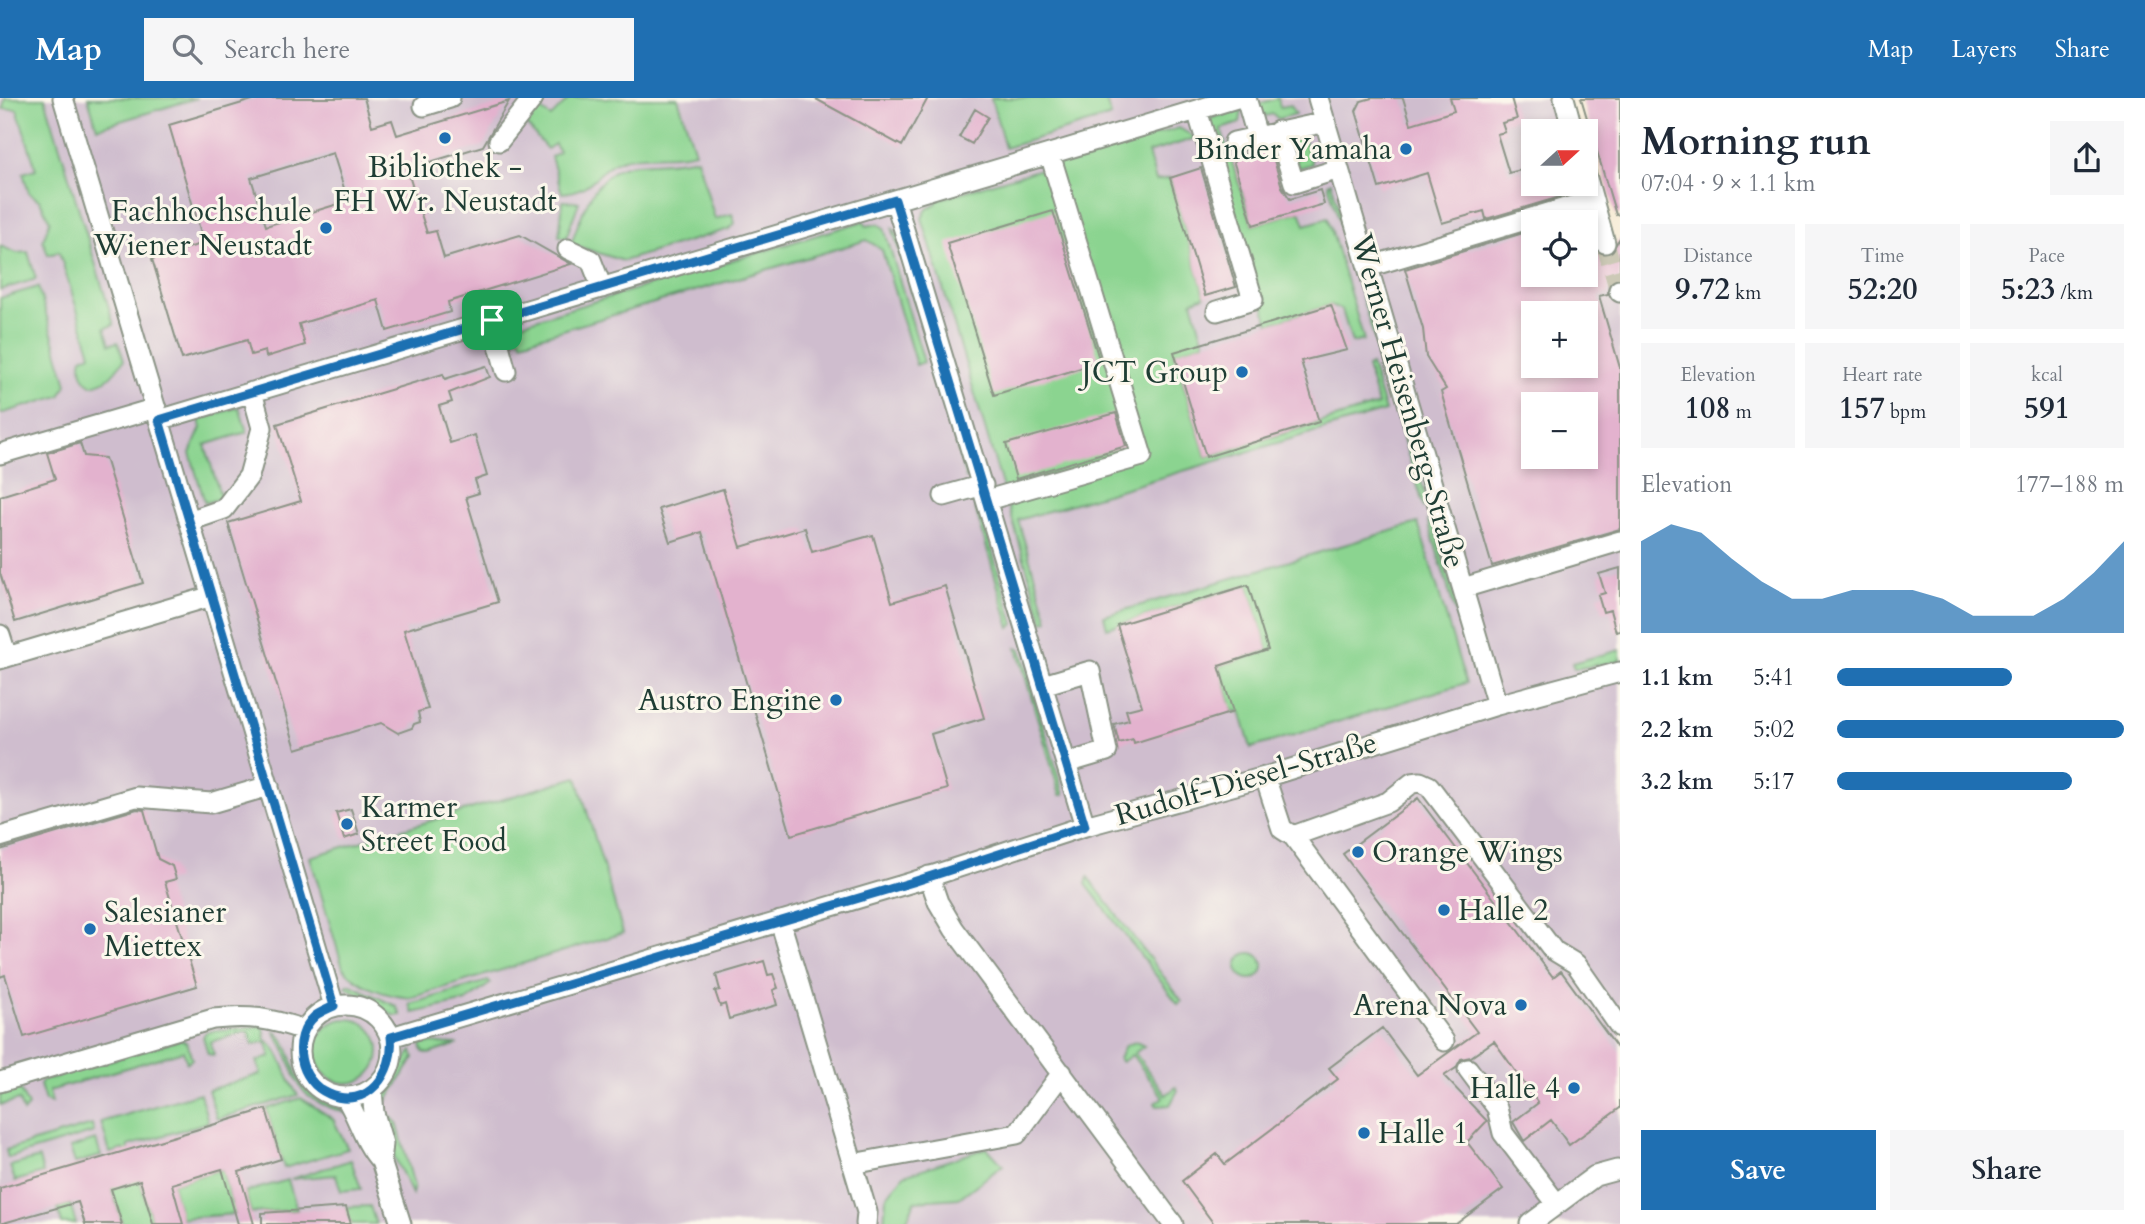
<!DOCTYPE html>
<meta charset="utf-8">
<style>
:root{--surface:#fff;--page:#f6f6f7;--text:#1f2937;--muted:#747a83;--accent:#1f6fb2}
body{margin:0;font-family:Cardo,serif;background:var(--page);color:var(--text);height:100vh;display:flex;flex-direction:column;font-size:26px;white-space:nowrap}
*{box-sizing:border-box;margin:0}
p{font-size:23px;color:var(--muted)}
.icon{flex:none;width:38px;height:38px;fill:none;stroke:currentColor;stroke-width:2;stroke-linecap:round;stroke-linejoin:round}
.map{position:relative;flex:1;overflow:hidden}
.drawer{display:flex;flex-direction:column;background:var(--surface);width:525px}
.drawer>*{flex:none}
.needle{width:46px;rotate:69deg}
.controls{position:absolute;left:1521px;top:21px;display:grid;gap:14px}
.controls a{display:grid;place-items:center;width:77px;height:77px;border-radius:0px;background:var(--surface);box-shadow:0 4px 10px #0003;font-size:35px}
.pin{position:absolute;display:grid;place-items:center;width:60px;height:60px;color:#fff;margin:-30px;border-radius:14px;box-shadow:0 4px 10px #0006}
.round{display:grid;place-items:center;flex:none;width:74px;height:74px;border-radius:0px;background:var(--page)}
.headline{display:flex;align-items:center;justify-content:space-between;height:119px;padding:0 21px}
h1{font-size:38px;font-weight:800;line-height:52px}
.stats{display:grid;grid-template-columns:repeat(3,1fr);gap:10px;height:119px;padding:7px 21px}
.stats div{display:grid;align-content:center;border-radius:0px;background:var(--page);text-align:center}
.stats b{font-size:30px;font-weight:800}
.stats small{font-size:19px;font-weight:400}
.stats p{font-size:19px}
.chart{height:196px;padding:14px 21px}
.chart p{display:flex;justify-content:space-between}
.chart svg{width:100%;height:126px;margin-top:7px;fill:var(--accent);opacity:.7}
.button{display:flex;gap:14px;margin-top:auto;padding:14px 21px}
.button a{flex:1;height:80px;border-radius:0px;background:var(--accent);color:#fff;font-size:28px;font-weight:800;line-height:80px;text-align:center}
.button a+a{background:var(--page);color:var(--text)}
ul{padding:0 21px;list-style:none;font-size:23px}
li{display:grid;grid-template-columns:112px 84px 1fr;align-items:center;height:52px}
li i{height:18px;border-radius:9px;background:var(--accent)}
header{display:flex;align-items:center;gap:42px;box-sizing:border-box;height:98px;padding:0 35px;background:var(--accent);color:#fff}
header strong{font-size:33px}
nav{display:flex;gap:38px;margin-inline-start:auto;font-size:24px}
.search{width:490px;height:63px;background:var(--page);display:flex;align-items:center;gap:18px;box-sizing:border-box;padding:0 24px;border-radius:0px;color:var(--muted);font-size:26px}
main{display:flex;flex:1;min-height:0}
.map>svg:first-child{display:block}
</style>
<header>
<strong>Map</strong>
<div class="search"><svg class="icon" aria-label="search" viewBox="0 0 24 24"><circle cx="10" cy="10" r="6"/><path d="M15 15l6 6"/></svg>Search here</div>
<nav><a>Map</a><a>Layers</a><a>Share</a></nav>
</header>
<main>
<div class="map">
<svg width="1620" height="1126" viewBox="0 0 1620 1126">
<rect width="100%" height="100%" fill="#fbf7ec"/>
<filter id="ink" filterUnits="userSpaceOnUse"><feTurbulence type="fractalNoise" baseFrequency=".0143" numOctaves="2"/><feDisplacementMap in="SourceGraphic" scale="14" xChannelSelector="R" yChannelSelector="G"/><feConvolveMatrix kernelMatrix="1 2 1 2 8 2 1 2 1" color-interpolation-filters="sRGB"/></filter>
<filter id="wash" filterUnits="userSpaceOnUse"><feTurbulence type="fractalNoise" baseFrequency=".00686" numOctaves="4" result="noise"/><feDisplacementMap in="SourceGraphic" scale="28" xChannelSelector="R" yChannelSelector="G"/><feGaussianBlur stdDeviation="1.57" result="paint"/><feColorMatrix in="noise" values="0 0 0 0 0 0 0 0 0 0 0 0 0 0 0 0 0 1.4 0 .05"/><feComposite in="paint" operator="in"/></filter>
<g filter="url(#wash)">
<rect width="100%" height="100%" fill="#f7ecd7"/>
<!-- industrial -->
<path fill="#cfbdce" fill-rule="evenodd" d="M0,0H1565L1575,33H1533V86H1586V68L1620,183V1126H0ZM1533,124H1586V177H1533ZM1533,215H1586V268H1533ZM1533,306H1586V359H1533Z"/>
<!-- green -->
<path fill="#8bd490" stroke="#558862" stroke-width="2" d="M5,0H45L114,227L105,230L110,246L118,244L124,262C114,275 108,285 91,287C82,281 79,270 82,260L91,256L59,154L48,157L43,142L50,123L40,103L29,95L23,75L36,71L17,11H3Z
M88,0H197L97,30Z
M570,0H678L695,54C671,61 646,54 623,61C595,70 597,92 562,95L551,59L559,54L555,46L547,51L525,25L538,10L551,19Z
M991,0H1105L1111,18L1005,50Z
M1278,0L1280,9L1291,7L1296,16L1278,21L1273,16L1265,18L1255,7Z
M1242,11L1240,25L1221,31L1253,127L1300,113L1305,127L1328,120L1364,242L1352,245L1342,212L1331,207L1269,226L1215,46L1204,22Z
M1179,30L1196,40L1148,55L1156,83L1170,80L1205,198L1192,203L1204,245L1174,255L1206,359L1378,307L1367,269L1371,267L1385,313L1018,422L1048,522L1043,524L922,120L927,111L937,105L936,102Z
M1304,39L1312,66L1298,70L1290,43Z
M697,60L715,121L732,116L735,125L729,131L623,163L571,146C582,114 596,69 636,66C657,64 676,65 697,60Z
M1331,84L1380,246L1377,249L1328,86Z
M563,103L579,104L566,140L559,138Z
M864,123L866,128L878,126L884,130L924,264L916,267L882,152L867,142L522,244L520,240L506,244L505,239L512,228Z
M892,129L898,137L936,266L934,272Z
M0,148L17,155L28,154L36,181L0,192Z
M38,189L67,286L60,298L0,316V200Z
M942,300L947,303L969,375L966,380Z
M239,309L247,334L205,347L221,400L205,405L190,355L201,330L199,321Z
M1399,326L1405,329L1427,403L1424,409Z
M975,409L980,411L1014,526L1010,530Z
M1428,423L1433,426L1477,572L1473,573Z
M1418,425L1466,585L1251,650L1240,613L1233,614L1219,568L1268,552L1248,487L1107,530L1104,518Z
M1017,550L1021,551L1064,697H1060Z
M1620,552V563L1574,571L1572,565Z
M577,679L623,835L410,900C384,897 361,890 343,870L310,759Z
M1088,779L1182,903L1178,906L1086,786Z
M1237 868a13 13 0 1 1 26 0a13 13 0 1 1-26 0Z
M488,883L491,885L466,903L413,915L410,906Z
M349,886L396,908L401,917L395,918L346,889Z
M315 953a32 32 0 1 1 64 0a32 32 0 1 1-64 0Z
M264,928L265,941C283,953 285,980 298,997L217,1021L208,992L261,976L257,963L271,959L266,943L253,947L248,933L210,944L214,957L208,956L203,939L206,934Z
M275,933C294,949 290,972 306,990C318,1004 336,1003 348,1016C300,999 302,997 285,952C282,945 276,940 275,933Z
M181,941L187,945L192,961L187,965L183,953L49,993L52,1005L45,1003L40,987L42,983Z
M1136,944L1144,948L1135,955L1166,997L1176,989L1178,992L1170,1007L1157,1008L1155,1005L1163,999L1132,957L1122,964L1119,961L1125,947Z
M425,945L458,946L429,956L423,954L421,947Z
M412,952L414,960L388,1001L381,1007L382,999Z
M19,990L28,1008L23,1014L19,1002L0,1007V996Z
M200,995L208,1024L128,1048L132,1063L128,1065L124,1051L110,1055L101,1024Z
M301,1000L333,1021L348,1051L284,1070L266,1011Z
M383,1018H390L397,1025L414,1088L412,1096L393,1056Z
M92,1027L94,1034L8,1060L6,1052Z
M96,1042L101,1058L75,1065L70,1050Z
M987,1050L1003,1067L959,1100L915,1103L905,1126H884L886,1100L904,1077Z
M39,1060L43,1075L15,1083L10,1068Z
M351,1062L361,1091L341,1093L336,1077L291,1081Z
M222,1071L235,1116L181,1120L172,1086Z
M137,1072L153,1126H122L108,1080L122,1088L131,1085L128,1074Z
M288,1082L297,1112L251,1115L245,1094Z
M70,1106L76,1126H62L58,1110Z
M370,1108L376,1126H351L346,1109Z"/>
<g id="blocks">
<!-- building -->
<path fill="#e3b2ce" fill-rule="evenodd" d="M259,0H364L372,28L392,22L397,37L509,3L483,48L407,71L427,135L436,133L444,160L520,137L571,166L448,204L450,214L387,233L378,202L299,226L305,247L266,259L265,253L251,257L247,242L182,261L152,161L204,145L169,27ZM333,55L348,103L266,128L251,80Z
M814,0H928L902,48Z
M1372,0H1403L1411,26L1454,13L1450,0H1511L1517,21L1502,25L1505,34L1497,36L1509,75L1521,72L1525,86H1556L1560,99L1486,121L1484,113L1442,125L1427,75L1379,90L1356,13L1361,3Z
M1581,0H1620V116L1616,117Z
M975,11L988,19L972,46L959,39Z
M1270,49L1282,89L1290,101L1320,92L1324,106L1253,127L1232,59Z
M1201,70L1236,189L1205,198L1170,80Z
M1053,113L1100,264L994,297L947,145Z
M1533,132V177H1584L1586,183V150L1593,148L1601,157H1609L1620,140V180L1609,185L1608,196L1599,198L1620,270V431L1492,468L1441,294L1446,291L1426,259L1423,231L1405,171ZM1533,215H1586V268H1533ZM1533,306H1586V359H1533Z
M1331,207L1347,252L1301,263L1319,324L1206,359L1174,254Z
M486,268L490,279L449,295L452,304L439,308L450,345L475,337L487,378L475,382L479,395L466,399L498,504L404,532L428,611L418,614L420,624L414,626L412,630L398,635L381,625L296,651L228,425L301,403L277,326L443,276L445,281Z
M1116,315L1126,348L1016,381L1006,346Z
M80,345L84,358L105,360L143,485L15,524L0,475V398L55,381L47,355Z
M723,391L741,449L805,430L812,454L873,437L892,504L945,488L984,620L931,636L947,691L791,737L702,434L670,444L659,411Z
M1620,470V533L1616,534L1610,512L1603,514L1598,497L1605,495L1599,476Z
M1248,487L1268,552L1219,568L1233,614L1134,645L1133,641L1119,645L1114,626L1129,622L1126,612L1142,608L1117,527Z
M1418,700L1553,879L1561,873L1620,954V1010L1569,1047L1551,1022L1524,1043L1513,1024L1538,1005L1494,943L1471,959L1461,961L1456,970L1444,978L1487,1023L1467,1044L1503,1091L1456,1126H1214L1182,1083L1217,1056L1225,1066L1338,981L1329,970L1382,930L1417,977L1477,934L1343,756Z
M137,711L144,712L158,761L172,768L176,781L165,784L197,888L24,939L5,877L0,879V752Z
M351,711L359,736L344,741L336,715Z
M764,863L768,877L773,876L778,890L773,892L777,907L729,921L725,906L720,908L715,893L720,892L716,877Z
M266,1011L281,1061L239,1074L254,1126H238L222,1071L172,1086L183,1126H153L140,1082L111,1091L122,1126H85L78,1104L0,1126V1090Z
M346,1109L351,1126H262V1115Z"/>
</g>
</g>
<g filter="url(#ink)">
<use href="#blocks" fill-opacity="0" stroke="#8b9486" stroke-width="2"/>
<g fill="none" stroke-linecap="round" stroke-linejoin="round">
<!-- minor-tunnel -->
<path stroke="#ccc9b6" stroke-width="19" stroke-dasharray="19 10" stroke-linecap="butt" d="M1605,145L1619,192"/>
<defs>
<path id="minor" d="M63,0L334,908
M1246,0L1257,38
M1318,0L1497,607
M1564,0L1573,33
M424,8L450,0
M1197,12L1253,202L1217,213
M1278,33L1294,85L1339,71
M499,43L533,0
M1234,44L1326,24
M1586,77L1605,145
M895,102L1085,728
M568,151L591,162L602,190
M1368,169L1592,102
M1619,192L1620,194
M492,222L506,273
M159,322L1237,0
M0,356L156,310
M944,398L983,387
M987,402L1142,358L1050,56
M189,423L224,411L249,378L262,330L252,294
M1463,490L1620,443
M0,537L7,559
M0,561L212,498
M1043,587L1090,573L1107,653L1067,665
M1265,679L1282,731L1293,738L1444,943
M1293,738L1388,704L1412,685L1420,684L1429,688L1553,852L1576,866L1620,929
M0,739L136,699L211,705L269,688
M929,778L938,804L954,831L1173,1126
M780,823L867,1114L866,1126
M300 953a46 46 0 1 1 92 0a46 46 0 1 1-92 0Z
M391,939L913,784L1085,728L1265,679L1497,607L1620,574
M1468,971L1497,1010L1503,1035L1557,1106
M0,984L213,921C250,917 269,920 304,932
M372,992L374,1015L383,1046L381,1063L401,1126
M346,1000C359,1021 364,1045 381,1063
M852,1066L1017,1036L1062,975
M1530,1126L1595,1078L1617,1072"/>
</defs>
<!-- minor casing -->
<use href="#minor" stroke="#8b9486" stroke-width="23"/>
<!-- minor -->
<use href="#minor" stroke="#fff" stroke-width="19"/>
</g>
</g>
<g fill="none" stroke-linecap="round" stroke-linejoin="round" filter="url(#ink)">
<defs>
<path id="route" d="M895,102L1085,728L913,784L391,939C395,974 368,1013 329,996C299,984 290,940 315,918C320,914 328,911 334,908L159,322Z"/>
</defs>
<!-- route casing -->
<use href="#route" stroke="#fff" stroke-width="14"/>
<!-- route -->
<use href="#route" stroke="#1f6fb2" stroke-width="9"/>
</g>
<!-- markers -->
<g fill="#1f6fb2" stroke="#fbf7ec" stroke-width="2.5">
<circle cx="445" cy="40" r="7"/>
<circle cx="1406" cy="51" r="7"/>
<circle cx="326" cy="130" r="7"/>
<circle cx="1242" cy="274" r="7"/>
<circle cx="836" cy="602" r="7"/>
<circle cx="347" cy="726" r="7"/>
<circle cx="1358" cy="754" r="7"/>
<circle cx="1444" cy="812" r="7"/>
<circle cx="90" cy="831" r="7"/>
<circle cx="1521" cy="907" r="7"/>
<circle cx="1574" cy="990" r="7"/>
<circle cx="1364" cy="1035" r="7"/>
</g>
<g text-anchor="middle" dominant-baseline="central" stroke-width="6" stroke-linejoin="round" paint-order="stroke">
<!-- poi labels -->
<g font-size="30" fill="#1f3d34" stroke="#fbf7ec" text-anchor="end">
<text x="1392" y="51">Binder Yamaha</text>
<text x="445" y="69" text-anchor="middle">Bibliothek -<tspan x="445" dy="34">FH Wr. Neustadt</tspan></text>
<text x="312" y="113">Fachhochschule<tspan x="312" dy="34">Wiener Neustadt</tspan></text>
<text x="1228" y="274">JCT Group</text>
<text x="822" y="602">Austro Engine</text>
<text x="361" y="709" text-anchor="start">Karmer<tspan x="361" dy="34">Street Food</tspan></text>
<text x="1372" y="754" text-anchor="start">Orange Wings</text>
<text x="1458" y="812" text-anchor="start">Halle 2</text>
<text x="104" y="814" text-anchor="start">Salesianer<tspan x="104" dy="34">Miettex</tspan></text>
<text x="1507" y="907">Arena Nova</text>
<text x="1560" y="990">Halle 4</text>
<text x="1378" y="1035" text-anchor="start">Halle 1</text>
</g>
<!-- street labels -->
<g font-size="30" fill="#1f3d34" stroke="#fbf7ec">
<text transform="translate(1408 303) rotate(74)">Werner Heisenberg-Straße</text>
<text transform="translate(1246 681) rotate(-16)">Rudolf-Diesel-Straße</text>
</g>
</g>
</svg>
<div class="controls">
<a><svg class="needle" viewBox="-14 -14 28 28"><path d="M0-13l5 13h-10z" fill="#e53935"/><path d="M0 13l5-13h-10z" fill="#747a83"/></svg></a>
<a><svg class="icon" aria-label="locate" viewBox="0 0 24 24"><circle cx="12" cy="12" r="6"/><path d="M12 2v4M12 18v4M2 12h4M18 12h4"/></svg></a>
<a>+</a>
<a>−</a>
</div>
<div class="pin" style="left:492px;top:222px;background:#1e9e55"><svg class="icon" aria-label="arrive" viewBox="0 0 24 24"><path d="M6 21V4h12l-3 4 3 4H6"/></svg></div>
</div>
<section class="drawer">
<div class="headline"><div><h1>Morning run</h1><p>07:04 · 9 × 1.1 km</p></div><a class="round"><svg class="icon" aria-label="share" viewBox="0 0 24 24"><path d="M12 15V3M7 8l5-5 5 5M5 13v7h14v-7"/></svg></a></div>
<div class="stats">
<div><p>Distance</p><b>9.72<small> km</small></b></div>
<div><p>Time</p><b>52:20</b></div>
<div><p>Pace</p><b>5:23<small> /km</small></b></div>
</div>
<div class="stats">
<div><p>Elevation</p><b>108<small> m</small></b></div>
<div><p>Heart rate</p><b>157<small> bpm</small></b></div>
<div><p>kcal</p><b>591</b></div>
</div>
<div class="chart"><p><span>Elevation</span>177–188 m</p>
<svg viewBox="0 0 160 44" preserveAspectRatio="none"><path d="M0 44V12L10 6L20 9L30 18L40 26L50 32L60 32L70 29L80 29L90 29L100 32L110 38L120 38L130 38L140 32L150 23L160 12V44z"/></svg>
</div>
<ul>
<li><b>1.1 km</b>5:41<i style="width:61%"></i></li>
<li><b>2.2 km</b>5:02<i style="width:100%"></i></li>
<li><b>3.2 km</b>5:17<i style="width:82%"></i></li>
</ul>
<div class="button"><a>Save</a><a>Share</a></div>
</section>
</main>
